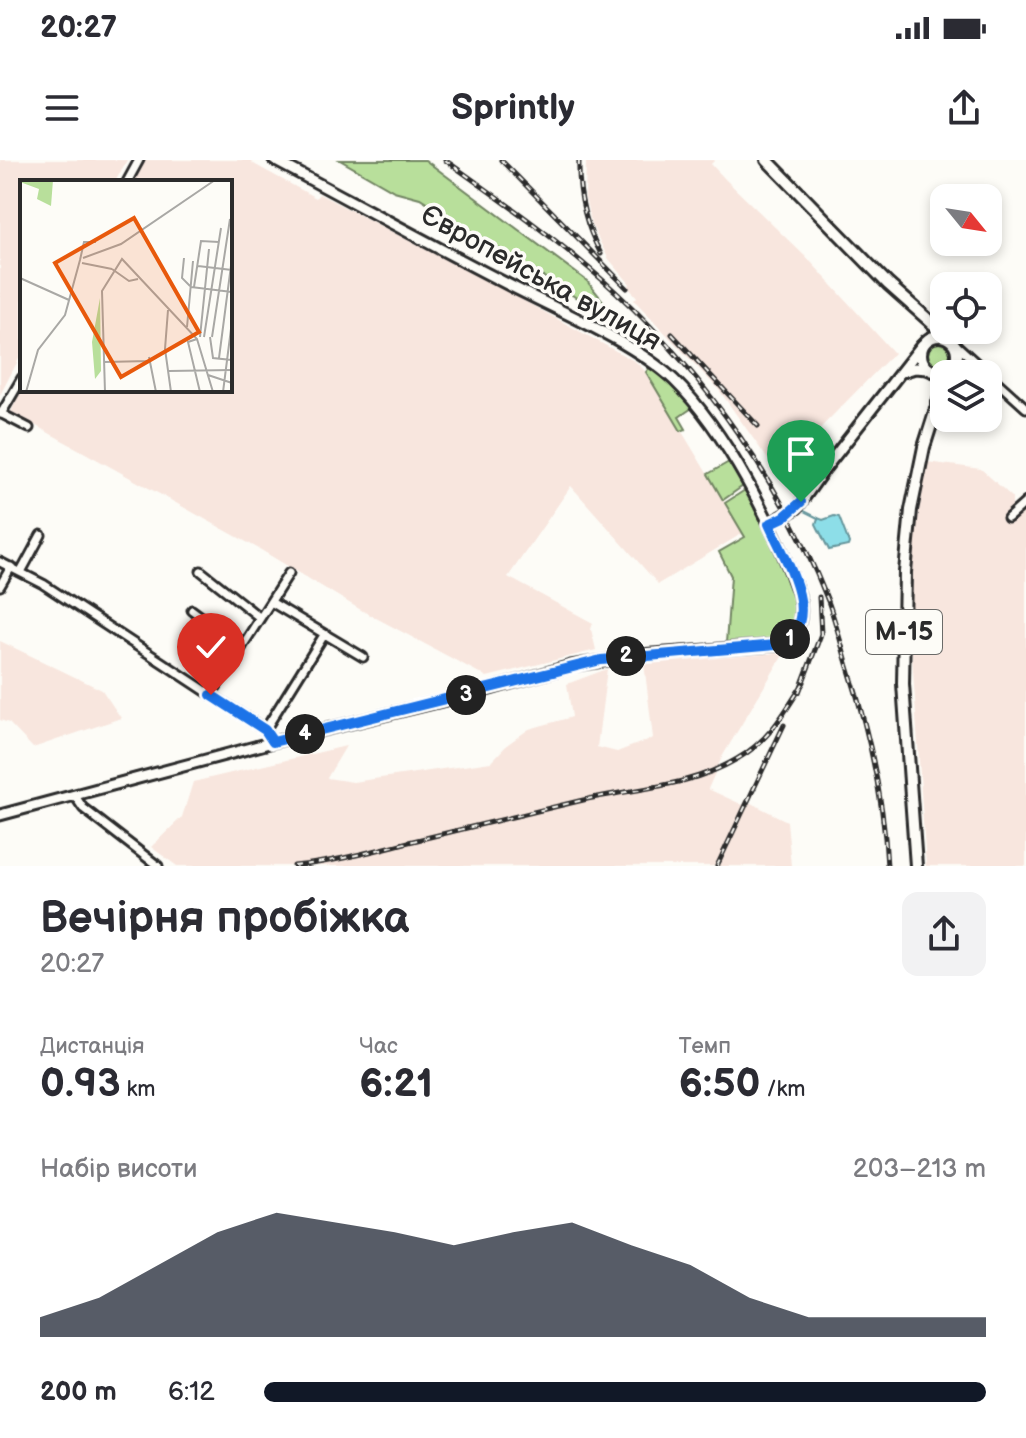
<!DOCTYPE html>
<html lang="uk">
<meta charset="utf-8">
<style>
:root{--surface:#fff;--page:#f2f2f3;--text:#2b2b33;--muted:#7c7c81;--accent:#111827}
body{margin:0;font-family:"Balsamiq Sans",sans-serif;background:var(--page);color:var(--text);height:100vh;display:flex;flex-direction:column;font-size:30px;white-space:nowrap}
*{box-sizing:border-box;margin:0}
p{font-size:26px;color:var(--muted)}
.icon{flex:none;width:44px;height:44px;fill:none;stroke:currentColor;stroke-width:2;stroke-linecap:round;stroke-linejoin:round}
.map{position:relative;height:706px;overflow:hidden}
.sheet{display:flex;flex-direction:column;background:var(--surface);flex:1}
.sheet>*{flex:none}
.needle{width:52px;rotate:120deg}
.tools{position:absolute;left:930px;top:24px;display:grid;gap:16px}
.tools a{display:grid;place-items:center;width:72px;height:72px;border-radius:16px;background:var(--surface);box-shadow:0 4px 12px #0003;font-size:40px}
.pin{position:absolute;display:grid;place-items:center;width:68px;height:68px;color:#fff;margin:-82px -34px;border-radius:50% 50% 50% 0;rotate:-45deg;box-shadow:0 0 8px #0007}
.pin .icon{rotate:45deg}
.km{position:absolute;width:40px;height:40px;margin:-20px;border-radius:50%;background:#222;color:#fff;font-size:22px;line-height:40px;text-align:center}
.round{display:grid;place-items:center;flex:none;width:84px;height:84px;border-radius:16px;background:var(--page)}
.summary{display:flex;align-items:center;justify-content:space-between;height:136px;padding:0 40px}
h1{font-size:44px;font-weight:700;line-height:60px}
.stats{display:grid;grid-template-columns:repeat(3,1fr);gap:12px;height:136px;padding:8px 40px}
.stats div{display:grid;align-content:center}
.stats b{font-size:40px;font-weight:700}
.stats small{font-size:22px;font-weight:400}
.stats p{font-size:22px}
.chart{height:224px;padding:16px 40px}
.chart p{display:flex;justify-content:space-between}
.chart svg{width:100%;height:144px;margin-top:8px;fill:var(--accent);opacity:.7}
ul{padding:0 40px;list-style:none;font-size:26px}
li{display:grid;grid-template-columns:128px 96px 1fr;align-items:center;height:60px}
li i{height:20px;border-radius:10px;background:var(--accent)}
.status{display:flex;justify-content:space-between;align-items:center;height:56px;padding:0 40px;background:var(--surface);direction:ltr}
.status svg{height:22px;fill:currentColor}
header{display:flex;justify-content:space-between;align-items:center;height:104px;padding:0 40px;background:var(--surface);font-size:36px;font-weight:700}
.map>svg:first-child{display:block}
</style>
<div class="status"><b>20:27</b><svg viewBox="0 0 49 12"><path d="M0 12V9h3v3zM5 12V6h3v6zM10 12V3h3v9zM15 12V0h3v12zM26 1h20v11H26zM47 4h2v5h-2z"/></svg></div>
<header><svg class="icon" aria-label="menu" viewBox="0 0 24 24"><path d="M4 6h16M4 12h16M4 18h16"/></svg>Sprintly<svg class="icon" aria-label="share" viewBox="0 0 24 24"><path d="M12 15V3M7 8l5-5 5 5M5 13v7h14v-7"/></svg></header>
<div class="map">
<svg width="1026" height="706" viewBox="0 0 1026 706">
<rect width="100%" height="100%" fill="#fdfcf7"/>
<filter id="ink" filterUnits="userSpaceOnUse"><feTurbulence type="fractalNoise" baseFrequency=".0125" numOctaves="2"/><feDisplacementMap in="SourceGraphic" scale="16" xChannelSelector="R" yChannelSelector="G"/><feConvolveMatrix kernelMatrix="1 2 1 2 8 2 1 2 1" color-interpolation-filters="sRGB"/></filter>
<g filter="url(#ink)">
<!-- built -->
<path fill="#f8e6de" d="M0,0H127L115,22H22V193L0,235Z
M145,0H253L252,3L316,38L319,34L495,125L636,202L646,212L743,373L658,424L571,326L508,417L593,463L591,469L596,490L487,517L361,450L261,390L11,252L22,227V230H230V22H133Z
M586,0H715L711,4L726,20L811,102L894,193L780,309L774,308L719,230L634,140L637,137L628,127L630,124L608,98L592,66L585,38Z
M927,302L981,309L1012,337V357L1023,350L1026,352V706H926L910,464L915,376Z
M0,481L102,530L121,558L33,588L9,563L0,560Z
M765,490L783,495L722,597L708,629L743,645L745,640L787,661L791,706H177L151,687L182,657L193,622L346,586L327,618L353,622L491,602L508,584L529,569L572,557L567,524L607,509L597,587L617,592L653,578L644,503Z"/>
<!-- green -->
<path fill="#b8df9b" stroke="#728563" stroke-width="2" d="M340,0H425L587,121L620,162L619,165L420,38L394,31Z
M927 194a12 12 0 1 1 24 0a12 12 0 1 1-24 0Z
M649,208C667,215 680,232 692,248L679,257L686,269L681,271L646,212Z
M729,302L743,326L723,340L708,314Z
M745,330C758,348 798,433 798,453C797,459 795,466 793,472L774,482L726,483L731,416L719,392L745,377L725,343Z"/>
<!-- water -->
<path fill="#8ddee8" stroke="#66969c" stroke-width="2" d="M834,356L839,357L849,383L848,386L829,390L816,364L818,358L823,360Z"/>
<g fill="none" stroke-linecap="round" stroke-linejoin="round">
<!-- stream -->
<path stroke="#66969c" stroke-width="2" d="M802,350L818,358"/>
<defs>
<path id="minor" d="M127,22L139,0
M953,182L1026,248
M953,205L971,206L982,210
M0,253L29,268
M1,254L22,218
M1008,358L1026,342
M0,402L43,424L265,570L273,582
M201,411L259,457
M21,412L41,375
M0,426L11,407
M271,442L363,497
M192,450L242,487
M211,535L289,413
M265,570L324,475
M75,636L83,648L158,706"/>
<path id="major" d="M902,212L915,208L928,209
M769,364L797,348L823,311L922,185
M0,655L273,582L483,531L571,506L639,495L775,485C800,477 804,459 799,435C775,367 726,271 674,220C635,183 560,151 511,126C431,85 353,42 274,0"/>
<path id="highway" d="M767,0L888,124L950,179
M921 194a18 18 0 1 1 36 0a18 18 0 1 1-36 0Z
M916,706L903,524L905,412L911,350L924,287L944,224"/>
</defs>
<!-- minor casing -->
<use href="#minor" stroke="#2b2b2b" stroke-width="13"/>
<!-- major casing -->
<use href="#major" stroke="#2b2b2b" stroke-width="15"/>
<!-- highway casing -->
<use href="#highway" stroke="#2b2b2b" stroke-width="16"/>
<!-- minor -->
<use href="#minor" stroke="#fdfcf7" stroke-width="7"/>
<!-- major -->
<use href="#major" stroke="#fdfcf7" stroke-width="9"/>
<!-- highway -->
<use href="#highway" stroke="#fdfcf7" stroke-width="10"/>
<defs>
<path id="rail" d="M445,0C504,42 564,84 617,133C707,218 783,326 828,441C836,463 842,487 849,510C869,573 884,640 887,706
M501,0L627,128
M579,0C578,33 585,65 601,94
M672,174L758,266
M799,532L821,474L819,437
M294,706C334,702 373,691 413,681C468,668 523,654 579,641C633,628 688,628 737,599C769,581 785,552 804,522
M717,706L784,565"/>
</defs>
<!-- rail casing -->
<use href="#rail" stroke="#2b2b2b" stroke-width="5"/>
<!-- rail -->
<use href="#rail" stroke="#fdfcf7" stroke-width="2" stroke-dasharray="6" stroke-linecap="butt"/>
</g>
</g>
<g fill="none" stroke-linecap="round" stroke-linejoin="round" filter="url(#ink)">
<defs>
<path id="route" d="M211,535L265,570L273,582L601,500L775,485C829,466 784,398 769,364L784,357L801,342"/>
</defs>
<!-- route casing -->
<use href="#route" stroke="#fff" stroke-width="16"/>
<!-- route -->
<use href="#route" stroke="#1a73e8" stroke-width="10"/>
</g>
<g text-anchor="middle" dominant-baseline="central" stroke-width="7" stroke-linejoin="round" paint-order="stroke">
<!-- shield labels -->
<rect fill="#fdfcf7" stroke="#6a6a68" stroke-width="2" x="866" y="450" width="76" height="44" rx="6"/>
<g font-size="26" font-weight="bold" fill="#2b2b2b">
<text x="904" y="472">М-15</text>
</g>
<!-- street labels -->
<g font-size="28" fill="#2b2b2b" stroke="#fdfcf7">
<text transform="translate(541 118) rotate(29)">Європейська вулиця</text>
</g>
</g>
<!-- overview -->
<g transform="translate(20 20)">
<rect width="212" height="212" fill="#fdfcf7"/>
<path d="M33,0L31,26L17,19L19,9L0,2ZM80,118L81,191L75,199L72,162Z" fill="#b8df9b"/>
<path fill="none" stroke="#a9a8a5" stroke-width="2" d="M63,78L101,64L195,0M164,78L162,98L170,106M60,80L64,62H76M62,83L92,89M178,86L212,90M92,89L109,101L118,99M0,98L49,120M171,107L212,112M174,107L181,61L199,62M148,130L145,169L151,212M167,147L173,81M180,157L189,69M184,157L201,48M190,157L193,178L212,180M192,157L210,39M177,159L168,162L180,212M129,177L136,212M199,178L212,78M84,182L129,181M149,191L212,190M188,195L212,203M6,212L18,170L45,135L60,80M85,212L82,111L102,79L177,159L193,212M203,212L212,141"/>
<path fill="#e8590c" fill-opacity="0.15" stroke="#e8590c" stroke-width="4" d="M114,38L179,152L101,197L35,83Z"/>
<rect width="212" height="212" fill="none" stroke="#2b2b2b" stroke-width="4"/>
</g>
</svg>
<div class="tools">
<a><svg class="needle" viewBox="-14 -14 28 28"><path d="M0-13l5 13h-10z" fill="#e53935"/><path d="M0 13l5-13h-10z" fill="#7c7c81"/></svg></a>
<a><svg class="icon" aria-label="locate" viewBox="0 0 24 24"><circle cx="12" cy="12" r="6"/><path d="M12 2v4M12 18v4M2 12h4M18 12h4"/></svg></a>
<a><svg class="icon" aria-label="layers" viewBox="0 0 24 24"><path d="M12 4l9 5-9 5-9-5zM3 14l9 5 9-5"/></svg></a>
</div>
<div class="pin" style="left:801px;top:342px;background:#1e9e55"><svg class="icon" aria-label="arrive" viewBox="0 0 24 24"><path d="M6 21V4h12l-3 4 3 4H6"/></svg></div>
<div class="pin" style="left:211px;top:535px;background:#d93025"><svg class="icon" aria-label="check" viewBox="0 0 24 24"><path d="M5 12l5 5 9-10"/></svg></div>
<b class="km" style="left:790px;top:479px">1</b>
<b class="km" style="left:626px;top:496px">2</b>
<b class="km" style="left:466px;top:535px">3</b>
<b class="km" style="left:305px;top:574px">4</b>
</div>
<section class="sheet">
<div class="summary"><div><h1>Вечірня пробіжка</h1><p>20:27</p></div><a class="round"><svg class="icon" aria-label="share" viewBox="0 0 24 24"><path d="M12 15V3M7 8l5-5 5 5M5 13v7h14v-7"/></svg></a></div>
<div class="stats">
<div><p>Дистанція</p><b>0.93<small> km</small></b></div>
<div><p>Час</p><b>6:21</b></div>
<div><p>Темп</p><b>6:50<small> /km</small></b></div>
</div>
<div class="chart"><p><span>Набір висоти</span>203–213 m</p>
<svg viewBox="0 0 160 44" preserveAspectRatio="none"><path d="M0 44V38L10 32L20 22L30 12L40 6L50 9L60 12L70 16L80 12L90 9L100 16L110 22L120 32L130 38L140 38L150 38L160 38V44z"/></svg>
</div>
<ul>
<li><b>200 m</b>6:12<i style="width:100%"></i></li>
</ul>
</section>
